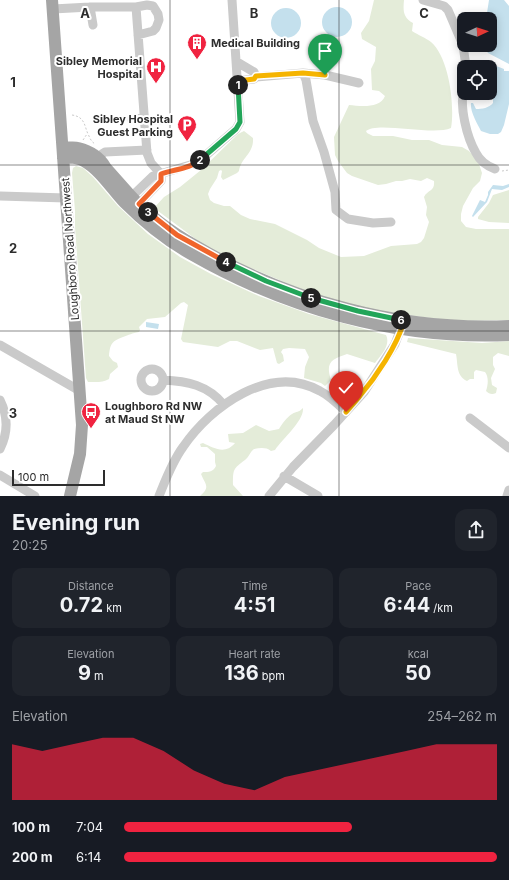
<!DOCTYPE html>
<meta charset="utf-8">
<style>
:root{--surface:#171b24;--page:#20242c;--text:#f1f3f6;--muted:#9ea1a6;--accent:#f02340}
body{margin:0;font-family:Inter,sans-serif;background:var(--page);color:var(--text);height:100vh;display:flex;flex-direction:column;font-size:15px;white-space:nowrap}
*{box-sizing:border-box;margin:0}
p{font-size:13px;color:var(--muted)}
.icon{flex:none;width:22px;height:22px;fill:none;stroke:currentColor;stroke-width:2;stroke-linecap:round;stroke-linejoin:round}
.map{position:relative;height:496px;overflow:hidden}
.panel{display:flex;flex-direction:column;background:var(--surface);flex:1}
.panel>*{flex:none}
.needle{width:26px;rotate:86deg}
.buttons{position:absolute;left:457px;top:12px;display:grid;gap:8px}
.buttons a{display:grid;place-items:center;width:40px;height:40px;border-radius:8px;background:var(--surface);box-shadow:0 2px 10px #0003;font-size:20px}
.scale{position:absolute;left:12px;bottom:10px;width:93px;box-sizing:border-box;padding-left:4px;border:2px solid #2d2d2d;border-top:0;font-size:11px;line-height:14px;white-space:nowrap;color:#2d2d2d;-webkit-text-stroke:3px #fff;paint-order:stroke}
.pin{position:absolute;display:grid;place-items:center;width:34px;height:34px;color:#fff;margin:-41px -17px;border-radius:50% 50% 50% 0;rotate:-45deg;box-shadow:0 0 4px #0007}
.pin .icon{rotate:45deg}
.km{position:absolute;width:20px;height:20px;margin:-10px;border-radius:50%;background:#222;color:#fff;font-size:11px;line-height:20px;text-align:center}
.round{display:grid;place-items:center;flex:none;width:42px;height:42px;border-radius:12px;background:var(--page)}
.head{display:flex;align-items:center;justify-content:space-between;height:68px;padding:0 12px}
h1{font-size:22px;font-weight:700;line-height:30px}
.figures{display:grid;grid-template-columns:repeat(3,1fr);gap:6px;height:68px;padding:4px 12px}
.figures div{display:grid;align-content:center;border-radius:10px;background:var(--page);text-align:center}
.figures b{font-size:20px;font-weight:700}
.figures small{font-size:11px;font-weight:400}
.figures p{font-size:11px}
.chart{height:112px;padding:8px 12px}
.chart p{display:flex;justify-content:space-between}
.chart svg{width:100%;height:72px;margin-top:4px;fill:var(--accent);opacity:.7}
ul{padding:0 12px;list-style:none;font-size:13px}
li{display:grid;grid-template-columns:64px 48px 1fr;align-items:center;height:30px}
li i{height:10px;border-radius:5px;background:var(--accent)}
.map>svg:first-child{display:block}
</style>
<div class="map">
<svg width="509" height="496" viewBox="0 0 509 496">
<rect width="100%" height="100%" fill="#fff"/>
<!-- green -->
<path fill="#e4ecd9" d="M374,0H404C403,11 403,17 413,23L412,31C418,35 426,38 431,42C449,57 455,106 451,128C433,136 377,121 366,131L367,133L373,136H393L412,140H429L442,145L462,147L469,151L478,161L482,173L480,181L473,188L463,206L461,214V221L466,227L476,229H509V320L454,321L384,312L340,302L303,290L244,265L201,243L154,208L164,197L180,187L201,170L238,134L244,131L253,138C254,154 241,157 239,171L237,173L223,180L221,177L222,171L221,170L219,171L217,178L210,189L208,194L210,200L214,203L224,206H230L241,215L250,219L275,224L307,240L319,248L341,257L364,256L391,246L417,244L421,242L424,238L429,222L426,215L427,207L424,197C428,189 435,192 434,181L427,178L421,181L410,179L402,181H396L386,184L378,185L352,176L347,173L338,161L335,155L334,137L349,105C360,106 380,109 385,96L379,91L372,90L371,69L375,61L376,47L362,39L361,33L369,21Z
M76,166L83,168L93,177L118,206L148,234L180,257L211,274L259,296L309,314L386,335C391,345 381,355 375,363L347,354C332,359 325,362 331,380L325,386L321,383L304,378L305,367L309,357L305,349L289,348L283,349L281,352L283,355L284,361L279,364L277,363L273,348L260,350L237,341H230L218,347L183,342L181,339L188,305L184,302L181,303L165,317L147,319L139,327L140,330L139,332C132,333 129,335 123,337C112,341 110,344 109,356L113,361L117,363L118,367L110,374L109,379C103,383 95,382 88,382L86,378L75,227V211L72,173L73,168Z
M509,190V223L489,222L478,219V217L489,203L493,195Z
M408,338L482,343L509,341V356L498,353L493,357V365L495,369L491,378L492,385L497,388L496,393C492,395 489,394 486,391C488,385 489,377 485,372L476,370L474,372V379H470L467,381C456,376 458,364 456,354L407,342Z
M303,408C304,421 283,438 275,450L271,451C266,447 260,448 254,449C250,452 249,457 245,460C233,469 233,469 233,485L243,496H200C211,487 205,484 201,474L203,472C209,472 213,472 216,466L215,462V454L207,447H201L200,444L203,443C214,448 225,455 235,443L229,442L228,434L243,433L256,425L269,431L279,429C282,424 287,417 292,414C297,411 298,413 303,408Z"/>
<!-- water -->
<path fill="#c4e0ed" d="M489,0H504L509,6V64L488,53L486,50V45H490V19H486Z
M322 22a15 15 0 1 1 30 0a15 15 0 1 1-30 0Z
M271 23a15 15 0 1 1 30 0a15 15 0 1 1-30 0Z
M491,64L504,69V71H509V104L504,125L501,132L498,134H490L481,131C477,123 470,112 471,103H473L476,109C482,109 489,108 493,103V97L490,93L491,75Z
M509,184V187L502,190L492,189L487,202L473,217L472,216L480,200L485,202L488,195V192L493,185L503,186Z
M146,322L159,324L158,329L146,327Z"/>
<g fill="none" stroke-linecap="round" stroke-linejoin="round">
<!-- path -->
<path stroke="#cacaca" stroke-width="1" stroke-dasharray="2 2" stroke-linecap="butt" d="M72,115C86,117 84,127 89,136C90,139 92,142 95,144
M83,140L87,134
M502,171L509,170"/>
<!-- minor -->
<path stroke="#cacaca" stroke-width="9" d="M423,0L444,6L448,10L463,45L466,67
M90,7L93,25
M136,7L147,153L151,163L161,174
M53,9L90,7H136L147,5L153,6L158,14L159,20L156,28L153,31L138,35
M237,62L254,72L256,77L254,79L238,81
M303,73L325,75L359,83
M256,77L303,73L306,80L313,121L324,152L335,192L336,210L348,219L373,223L391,222
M464,89C459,106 467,138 476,153C480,161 487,166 495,169
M131,119L144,118
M144,121L161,120
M97,157L105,152L147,150
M0,196L66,198
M127,201L153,176L197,163L236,129L240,122L232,0
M135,208L161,181V174
M0,345L80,391
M141 380a11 11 0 1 1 22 0a11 11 0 1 1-22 0Z
M163,380C187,381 208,385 224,405
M0,400C8,416 8,433 0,449
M470,418L509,448
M0,475L35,496
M284,476L318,496
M159,496C166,479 172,462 183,447C211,406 270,363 320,391C330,396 338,404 346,412
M269,496L293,467L334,425L364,392L395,344L403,323
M507,496L509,490"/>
<!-- major -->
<path stroke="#a5a5a5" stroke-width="12" d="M52,0L82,425L80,454L70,496
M63,147C75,147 84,148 94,155C99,158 103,163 106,168C114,177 122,186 130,195C148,215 171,232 194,245C289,301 399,331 509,326
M63,158C71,157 77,157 84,161C100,170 111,188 124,202C144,222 166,240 191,254C287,309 397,340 509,335"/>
</g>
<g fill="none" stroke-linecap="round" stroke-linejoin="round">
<defs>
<path id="split-1" d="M238,85V81L254,79L256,76L303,73L325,75"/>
<path id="split-2" d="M200,160L236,129L240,122L238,85"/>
<path id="split-3" d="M148,212L139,204L161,181V174C174,169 190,169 200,160"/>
<path id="split-4" d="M148,212L177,235L226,262"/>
<path id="split-5" d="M226,262L266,281L311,298"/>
<path id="split-6" d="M311,298L358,311L401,320"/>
<path id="split-7" d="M359,397C376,377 397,346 404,321L401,320"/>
<path id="split-8" d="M346,412L359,397"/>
</defs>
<!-- split-1 casing -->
<use href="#split-1" stroke="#fff" stroke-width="8"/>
<!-- split-2 casing -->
<use href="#split-2" stroke="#fff" stroke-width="8"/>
<!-- split-3 casing -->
<use href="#split-3" stroke="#fff" stroke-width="8"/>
<!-- split-4 casing -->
<use href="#split-4" stroke="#fff" stroke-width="8"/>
<!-- split-5 casing -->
<use href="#split-5" stroke="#fff" stroke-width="8"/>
<!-- split-6 casing -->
<use href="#split-6" stroke="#fff" stroke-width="8"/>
<!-- split-7 casing -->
<use href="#split-7" stroke="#fff" stroke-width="8"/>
<!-- split-8 casing -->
<use href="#split-8" stroke="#fff" stroke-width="8"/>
<!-- split-1 -->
<use href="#split-1" stroke="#f5b400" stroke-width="5"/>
<!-- split-2 -->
<use href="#split-2" stroke="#22a559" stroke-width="5"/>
<!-- split-3 -->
<use href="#split-3" stroke="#f0652b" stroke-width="5"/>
<!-- split-4 -->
<use href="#split-4" stroke="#f0652b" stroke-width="5"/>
<!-- split-5 -->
<use href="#split-5" stroke="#22a559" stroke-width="5"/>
<!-- split-6 -->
<use href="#split-6" stroke="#22a559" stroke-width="5"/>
<!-- split-7 -->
<use href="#split-7" stroke="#f5b400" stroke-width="5"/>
<!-- split-8 -->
<use href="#split-8" stroke="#f5b400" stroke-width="5"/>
</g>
<!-- grid -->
<path fill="none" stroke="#2d2d2d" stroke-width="1" stroke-opacity="0.55" d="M170,0V496M339,0V496M0,165H509M0,331H509"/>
<!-- icons -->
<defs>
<symbol id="building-pin" viewBox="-11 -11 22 30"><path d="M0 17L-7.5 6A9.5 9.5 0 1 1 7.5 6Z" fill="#f02340" stroke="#fff"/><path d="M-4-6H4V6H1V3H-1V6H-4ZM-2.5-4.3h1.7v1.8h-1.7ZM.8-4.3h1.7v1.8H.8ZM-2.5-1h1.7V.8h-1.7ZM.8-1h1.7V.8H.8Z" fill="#fff"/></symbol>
<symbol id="hospital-pin" viewBox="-11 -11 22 30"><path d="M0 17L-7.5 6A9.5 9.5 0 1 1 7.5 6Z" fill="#f02340" stroke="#fff"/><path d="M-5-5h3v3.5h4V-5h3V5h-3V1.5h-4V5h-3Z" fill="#fff"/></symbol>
<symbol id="parking-pin" viewBox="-11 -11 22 30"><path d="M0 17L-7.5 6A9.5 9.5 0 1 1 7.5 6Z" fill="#f02340" stroke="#fff"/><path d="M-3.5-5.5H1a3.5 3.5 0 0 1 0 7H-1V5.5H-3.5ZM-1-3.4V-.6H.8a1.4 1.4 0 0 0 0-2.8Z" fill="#fff"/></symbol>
<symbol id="bus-pin" viewBox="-11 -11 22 30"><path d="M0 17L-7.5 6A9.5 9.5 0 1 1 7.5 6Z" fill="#f02340" stroke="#fff"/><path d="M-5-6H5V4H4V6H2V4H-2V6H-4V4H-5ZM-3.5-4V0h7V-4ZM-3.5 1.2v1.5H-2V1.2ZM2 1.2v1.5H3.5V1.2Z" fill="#fff"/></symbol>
</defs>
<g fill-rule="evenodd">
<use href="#building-pin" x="186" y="32" width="22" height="30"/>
<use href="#hospital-pin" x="145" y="56" width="22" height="30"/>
<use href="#parking-pin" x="176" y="114" width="22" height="30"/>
<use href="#bus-pin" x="80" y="401" width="22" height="30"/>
</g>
<g text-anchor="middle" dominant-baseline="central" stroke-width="4" stroke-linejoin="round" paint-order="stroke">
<!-- poi labels -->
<g font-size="11" font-weight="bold" fill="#2d2d2d" stroke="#fff" text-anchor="start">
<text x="211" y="43">Medical Building</text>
<text x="142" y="61" text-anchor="end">Sibley Memorial<tspan x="142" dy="13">Hospital</tspan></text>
<text x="173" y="119" text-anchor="end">Sibley Hospital<tspan x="173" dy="13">Guest Parking</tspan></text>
<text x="105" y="406">Loughboro Rd NW<tspan x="105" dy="13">at Maud St NW</tspan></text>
</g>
<!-- street labels -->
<g font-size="11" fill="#2d2d2d" stroke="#fff">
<text transform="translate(70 249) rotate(-94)">Loughboro Road Northwest</text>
</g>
</g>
<g font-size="13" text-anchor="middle" font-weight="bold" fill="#2d2d2d" stroke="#fff" stroke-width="4" stroke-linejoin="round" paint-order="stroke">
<text x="85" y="18">A</text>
<text x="254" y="18">B</text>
<text x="424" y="18">C</text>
<text x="13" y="87">1</text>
<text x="13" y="253">2</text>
<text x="13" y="418">3</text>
</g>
</svg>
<div class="buttons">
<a><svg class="needle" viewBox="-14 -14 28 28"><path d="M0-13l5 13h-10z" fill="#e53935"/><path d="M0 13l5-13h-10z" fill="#9ea1a6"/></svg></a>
<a><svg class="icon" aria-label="locate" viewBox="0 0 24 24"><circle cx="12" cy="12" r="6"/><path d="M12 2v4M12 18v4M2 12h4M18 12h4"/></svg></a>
</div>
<div class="scale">100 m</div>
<div class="pin" style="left:325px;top:75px;background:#1e9e55"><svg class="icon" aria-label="arrive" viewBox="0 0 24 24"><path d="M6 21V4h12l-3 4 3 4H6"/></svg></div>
<div class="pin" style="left:346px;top:412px;background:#d93025"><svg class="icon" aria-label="check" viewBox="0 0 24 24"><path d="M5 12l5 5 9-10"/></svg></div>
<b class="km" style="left:238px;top:85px">1</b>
<b class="km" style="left:200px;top:160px">2</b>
<b class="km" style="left:148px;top:212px">3</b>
<b class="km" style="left:226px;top:262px">4</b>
<b class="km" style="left:311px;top:298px">5</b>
<b class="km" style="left:401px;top:320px">6</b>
</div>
<section class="panel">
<div class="head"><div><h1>Evening run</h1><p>20:25</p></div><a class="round"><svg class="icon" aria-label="share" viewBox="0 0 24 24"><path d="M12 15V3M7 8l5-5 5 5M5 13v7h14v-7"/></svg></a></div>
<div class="figures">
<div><p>Distance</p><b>0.72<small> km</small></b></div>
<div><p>Time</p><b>4:51</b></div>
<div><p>Pace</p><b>6:44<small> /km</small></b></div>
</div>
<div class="figures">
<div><p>Elevation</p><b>9<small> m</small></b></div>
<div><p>Heart rate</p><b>136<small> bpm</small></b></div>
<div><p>kcal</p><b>50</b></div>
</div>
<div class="chart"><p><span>Elevation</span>254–262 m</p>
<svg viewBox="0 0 160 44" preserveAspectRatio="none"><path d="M0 44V10L10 14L20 10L30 6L40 6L50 14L60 26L70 34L80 38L90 30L100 26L110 22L120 18L130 14L140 10L150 10L160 10V44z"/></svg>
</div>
<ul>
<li><b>100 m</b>7:04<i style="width:61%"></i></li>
<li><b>200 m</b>6:14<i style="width:100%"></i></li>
</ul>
</section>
